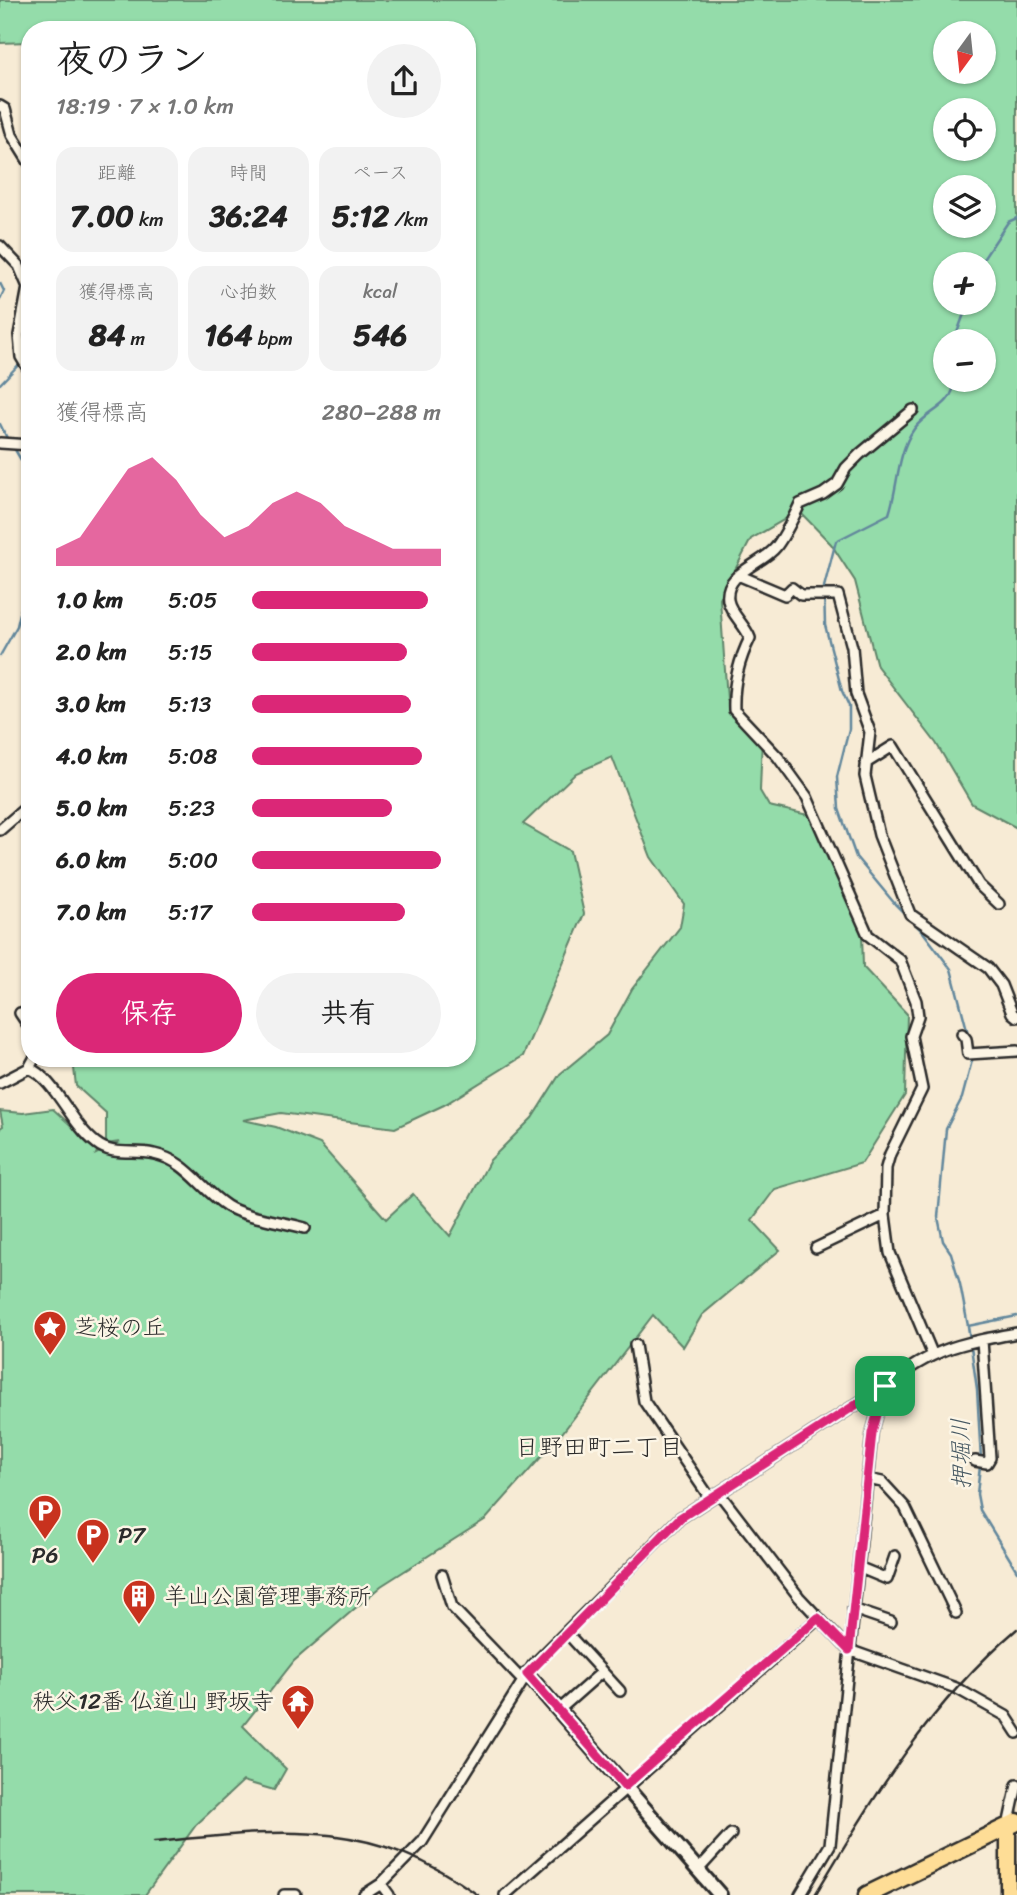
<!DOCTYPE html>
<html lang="ja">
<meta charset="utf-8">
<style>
:root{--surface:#fff;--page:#f2f2f2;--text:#222;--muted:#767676;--accent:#db2777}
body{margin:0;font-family:Sriracha,"Klee One",sans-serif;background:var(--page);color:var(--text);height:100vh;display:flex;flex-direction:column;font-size:26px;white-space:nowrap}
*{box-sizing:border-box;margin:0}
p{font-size:23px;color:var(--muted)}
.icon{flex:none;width:38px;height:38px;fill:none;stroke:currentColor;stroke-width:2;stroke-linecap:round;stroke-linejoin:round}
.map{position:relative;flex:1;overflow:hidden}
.panel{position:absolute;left:21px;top:21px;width:455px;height:1046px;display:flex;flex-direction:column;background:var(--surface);border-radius:28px;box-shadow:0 2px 5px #0004}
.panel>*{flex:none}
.needle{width:46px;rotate:195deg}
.buttons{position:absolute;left:933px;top:21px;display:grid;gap:14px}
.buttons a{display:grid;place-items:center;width:63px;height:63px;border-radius:50%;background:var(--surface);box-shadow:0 2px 5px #0004;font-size:35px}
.pin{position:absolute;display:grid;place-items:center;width:60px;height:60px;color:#fff;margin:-30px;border-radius:14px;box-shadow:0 4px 10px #0006}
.round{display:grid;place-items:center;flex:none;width:74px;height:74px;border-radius:37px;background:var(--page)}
.overview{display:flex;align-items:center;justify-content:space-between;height:119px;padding:0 35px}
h1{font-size:38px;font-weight:800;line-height:52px}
.metrics{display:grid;grid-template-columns:repeat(3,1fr);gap:10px;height:119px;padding:7px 35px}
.metrics div{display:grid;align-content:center;border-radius:18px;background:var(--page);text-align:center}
.metrics b{font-size:30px;font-weight:800}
.metrics small{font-size:19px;font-weight:400}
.metrics p{font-size:19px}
.chart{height:196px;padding:14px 35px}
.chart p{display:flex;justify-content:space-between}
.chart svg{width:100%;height:126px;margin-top:7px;fill:var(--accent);opacity:.7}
.cta{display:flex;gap:14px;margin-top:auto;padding:14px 35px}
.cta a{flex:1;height:80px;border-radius:42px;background:var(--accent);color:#fff;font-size:28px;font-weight:800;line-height:80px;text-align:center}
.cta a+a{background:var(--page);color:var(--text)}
ul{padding:0 35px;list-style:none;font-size:23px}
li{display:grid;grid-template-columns:112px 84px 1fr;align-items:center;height:52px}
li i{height:18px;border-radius:9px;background:var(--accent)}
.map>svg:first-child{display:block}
</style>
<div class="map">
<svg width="1017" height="1895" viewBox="0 0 1017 1895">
<rect width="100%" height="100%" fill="#f7ebd5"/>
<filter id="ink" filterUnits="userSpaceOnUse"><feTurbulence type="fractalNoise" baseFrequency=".0143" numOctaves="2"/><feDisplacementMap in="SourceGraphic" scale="14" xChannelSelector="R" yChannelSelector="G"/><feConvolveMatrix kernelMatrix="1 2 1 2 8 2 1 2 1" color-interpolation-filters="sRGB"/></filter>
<g filter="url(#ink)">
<!-- green -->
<path fill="#94dcaa" stroke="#60846a" stroke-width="2" fill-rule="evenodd" d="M0,0H1017V828L972,804L936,743L877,666L855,581L831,544L799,511L751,539L720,599L727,699L762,737L760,791L769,806L817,817L862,932L863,967L907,1014L905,1095L862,1163L775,1189L752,1220L780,1250L702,1315L683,1347L653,1315L559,1437L486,1519L381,1586L294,1661L243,1726L286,1769L274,1790L243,1781L196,1825L145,1895H0V1128L3,1126L0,1111L23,1113L53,1109L98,1150L96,1154L120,1142L106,1144V1113L76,1086L73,1059H467V30H30V52L28,42L0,43ZM945,33H984V72H945ZM945,110H984V149H945ZM945,187H984V226H945ZM945,264H984V303H945ZM945,341H984V380H945ZM612,757L651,857L684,904L680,927L632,989L607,1035L560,1074L532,1118L490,1160L450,1236L413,1194L386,1219L320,1144L276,1127L243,1120L281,1113L395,1128L444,1105L523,1056L584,914L570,851L523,824L576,773Z"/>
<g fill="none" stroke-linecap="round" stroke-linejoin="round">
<!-- stream -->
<path stroke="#62879c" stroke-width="2.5" d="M980,264L1008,222L1017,218
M0,283L4,291L0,299
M954,341L968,303
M955,380C953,408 927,410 914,429C897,453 898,487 889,514L836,541L824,587L825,625L842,691L849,706V729L837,777L839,809L856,857L895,904L923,932L951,969L970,1041
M0,384L30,353
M0,424L8,440
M14,448L30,475
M0,656L17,626L30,570
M973,1057L962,1098L946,1129L938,1217L943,1241L951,1253L960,1284L968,1326L977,1389L981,1460
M968,1326L1017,1316
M980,1466L977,1494L980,1510L1017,1571"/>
<defs>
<path id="street" d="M0,106L5,109L12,135L30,164
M0,246L19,266L28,287L19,335L21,357L30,372
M913,410L860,454L846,468L837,484L823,494L800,504C793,518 786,534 776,547C762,565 724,572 728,600C730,613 745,625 750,638C739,660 733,686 734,710L778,757L807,797L868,935L900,960L916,1001L918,1016L911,1036L922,1089L890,1154L886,1168L885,1215L890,1253L932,1353
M0,443L30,445
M738,575L785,595L792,588L801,595H838L852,647L856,694L870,732L865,776L879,835L910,914L988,968L1001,985L1012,1013L1017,1017
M866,763L893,746L979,885L999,904
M0,830L30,804
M20,1013L30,1028
M962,1034L966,1039L968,1054L1017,1051
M29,1068C55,1079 71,1124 96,1143C113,1157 134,1149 154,1154C188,1161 200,1189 227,1206C244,1217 284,1222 305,1228
M0,1083L29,1068L34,1059
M816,1248L885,1215
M635,1345L644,1401L710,1498
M975,1461L987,1463L990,1458L982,1340
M868,1479L882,1482L905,1507L956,1613
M719,1493L799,1597L849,1650L956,1688L1006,1716L1017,1733
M858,1567L887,1579L895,1556
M442,1575L452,1607L522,1680
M853,1609L891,1622
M566,1632L620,1691
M559,1710L602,1672
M1008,1826L1017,1785
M698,1870L731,1834
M381,1884L389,1895
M284,1895H296
M364,1895L381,1884L422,1842L533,1665L680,1518L885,1386
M505,1895L819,1618
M800,1895L830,1845L872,1433L885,1386C934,1348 957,1344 1017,1333"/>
<path id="secondary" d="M527,1674L720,1895"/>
<path id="primary" d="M1008,1895V1826"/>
<path id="highway" d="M867,1895L1017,1822"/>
</defs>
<!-- street casing -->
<use href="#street" stroke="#2b2b2b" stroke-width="14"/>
<!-- secondary casing -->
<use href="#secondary" stroke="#2b2b2b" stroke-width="18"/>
<!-- primary casing -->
<use href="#primary" stroke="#2b2b2b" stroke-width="19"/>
<!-- highway casing -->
<use href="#highway" stroke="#2b2b2b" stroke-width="21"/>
<!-- street -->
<use href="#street" stroke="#fcf5e5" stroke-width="9"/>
<!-- secondary -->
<use href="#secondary" stroke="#fcf5e5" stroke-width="12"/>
<!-- primary -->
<use href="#primary" stroke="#fedd96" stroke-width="14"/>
<!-- highway -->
<use href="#highway" stroke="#fedd96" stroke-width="16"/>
<!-- rail -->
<path stroke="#2b2b2b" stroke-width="2.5" d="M154,1842C281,1830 369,1816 478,1895
M815,1895C873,1798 930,1703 1017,1629"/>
</g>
</g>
<g fill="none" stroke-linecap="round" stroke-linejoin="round" filter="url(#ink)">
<defs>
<path id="route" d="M885,1386L872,1433L849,1650L818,1618L625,1786L527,1674L680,1518Z"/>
</defs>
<!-- route casing -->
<use href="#route" stroke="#fff" stroke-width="14"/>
<!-- route -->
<use href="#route" stroke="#db2777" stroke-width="9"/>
</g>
<!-- icons -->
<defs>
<symbol id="sight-pin" viewBox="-11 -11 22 30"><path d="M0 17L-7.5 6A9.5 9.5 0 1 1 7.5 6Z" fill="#c8321e" stroke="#fcf5e5"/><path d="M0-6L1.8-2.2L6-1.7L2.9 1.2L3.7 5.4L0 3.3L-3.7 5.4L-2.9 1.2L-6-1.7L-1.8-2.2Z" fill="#fff"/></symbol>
<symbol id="parking-pin" viewBox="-11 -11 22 30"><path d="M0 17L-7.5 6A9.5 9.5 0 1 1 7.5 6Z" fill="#c8321e" stroke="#fcf5e5"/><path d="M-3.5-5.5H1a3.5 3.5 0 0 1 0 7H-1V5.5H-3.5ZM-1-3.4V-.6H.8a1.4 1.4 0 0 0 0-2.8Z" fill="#fff"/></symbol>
<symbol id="building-pin" viewBox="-11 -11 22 30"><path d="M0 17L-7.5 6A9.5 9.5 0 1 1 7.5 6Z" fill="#c8321e" stroke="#fcf5e5"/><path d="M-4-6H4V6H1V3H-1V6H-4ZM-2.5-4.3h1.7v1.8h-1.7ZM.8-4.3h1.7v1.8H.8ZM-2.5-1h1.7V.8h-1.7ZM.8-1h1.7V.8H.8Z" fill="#fff"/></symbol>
<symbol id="temple-pin" viewBox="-11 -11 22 30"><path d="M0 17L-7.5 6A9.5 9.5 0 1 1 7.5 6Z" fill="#c8321e" stroke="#fcf5e5"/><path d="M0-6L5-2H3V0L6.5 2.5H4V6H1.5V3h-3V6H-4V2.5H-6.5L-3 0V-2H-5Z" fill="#fff"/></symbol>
</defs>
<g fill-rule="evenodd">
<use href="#sight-pin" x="31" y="1308" width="38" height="52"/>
<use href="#parking-pin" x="26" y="1492" width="38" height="52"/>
<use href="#parking-pin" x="74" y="1516" width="38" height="52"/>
<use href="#building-pin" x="120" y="1577" width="38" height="52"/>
<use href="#temple-pin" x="279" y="1682" width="38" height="52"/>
</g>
<g text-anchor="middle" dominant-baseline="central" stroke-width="5" stroke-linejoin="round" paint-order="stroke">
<!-- poi labels -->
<g font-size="23" fill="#2b2b2b" stroke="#fcf5e5" text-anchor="start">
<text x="74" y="1327">芝桜の丘</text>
<text x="118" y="1535">P7</text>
<text x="45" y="1555" text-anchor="middle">P6</text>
<text x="164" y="1596">羊山公園管理事務所</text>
<text x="274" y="1701" text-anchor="end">秩父12番 仏道山 野坂寺</text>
</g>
<!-- neighbourhood labels -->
<g font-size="24" fill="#2b2b2b" stroke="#fcf5e5">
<text x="599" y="1447">日野田町二丁目</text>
</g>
<!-- water labels -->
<g font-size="24" font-style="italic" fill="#475963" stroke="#fcf5e5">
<text transform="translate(961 1454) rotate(-91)">押堀川</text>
</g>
</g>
</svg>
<div class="buttons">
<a><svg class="needle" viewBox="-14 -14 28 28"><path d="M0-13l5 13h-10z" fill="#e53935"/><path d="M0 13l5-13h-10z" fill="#767676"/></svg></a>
<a><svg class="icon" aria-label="locate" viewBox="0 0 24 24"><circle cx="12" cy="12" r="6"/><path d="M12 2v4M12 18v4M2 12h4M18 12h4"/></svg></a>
<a><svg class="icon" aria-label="layers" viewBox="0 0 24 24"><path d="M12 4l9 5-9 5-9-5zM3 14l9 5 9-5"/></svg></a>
<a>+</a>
<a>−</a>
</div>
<div class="pin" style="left:885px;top:1386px;background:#1e9e55"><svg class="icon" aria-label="arrive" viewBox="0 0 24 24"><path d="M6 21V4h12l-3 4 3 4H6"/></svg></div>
<section class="panel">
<div class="overview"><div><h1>夜のラン</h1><p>18:19 · 7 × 1.0 km</p></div><a class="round"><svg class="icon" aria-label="share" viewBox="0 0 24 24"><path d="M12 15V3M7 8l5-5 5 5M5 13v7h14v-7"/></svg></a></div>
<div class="metrics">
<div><p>距離</p><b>7.00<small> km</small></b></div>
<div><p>時間</p><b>36:24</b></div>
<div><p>ペース</p><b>5:12<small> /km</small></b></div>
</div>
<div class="metrics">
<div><p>獲得標高</p><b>84<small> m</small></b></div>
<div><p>心拍数</p><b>164<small> bpm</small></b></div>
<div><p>kcal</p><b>546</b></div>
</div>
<div class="chart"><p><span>獲得標高</span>280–288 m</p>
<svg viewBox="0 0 160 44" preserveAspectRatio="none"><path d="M0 44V38L10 34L20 22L30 10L40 6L50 14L60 26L70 34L80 30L90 22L100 18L110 22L120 30L130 34L140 38L150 38L160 38V44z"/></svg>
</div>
<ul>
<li><b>1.0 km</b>5:05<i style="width:93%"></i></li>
<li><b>2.0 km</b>5:15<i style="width:82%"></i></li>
<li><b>3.0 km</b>5:13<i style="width:84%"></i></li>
<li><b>4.0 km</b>5:08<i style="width:90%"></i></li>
<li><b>5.0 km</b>5:23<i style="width:74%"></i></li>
<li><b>6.0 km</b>5:00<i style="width:100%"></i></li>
<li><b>7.0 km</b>5:17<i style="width:81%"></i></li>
</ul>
<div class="cta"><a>保存</a><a>共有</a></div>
</section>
</div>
